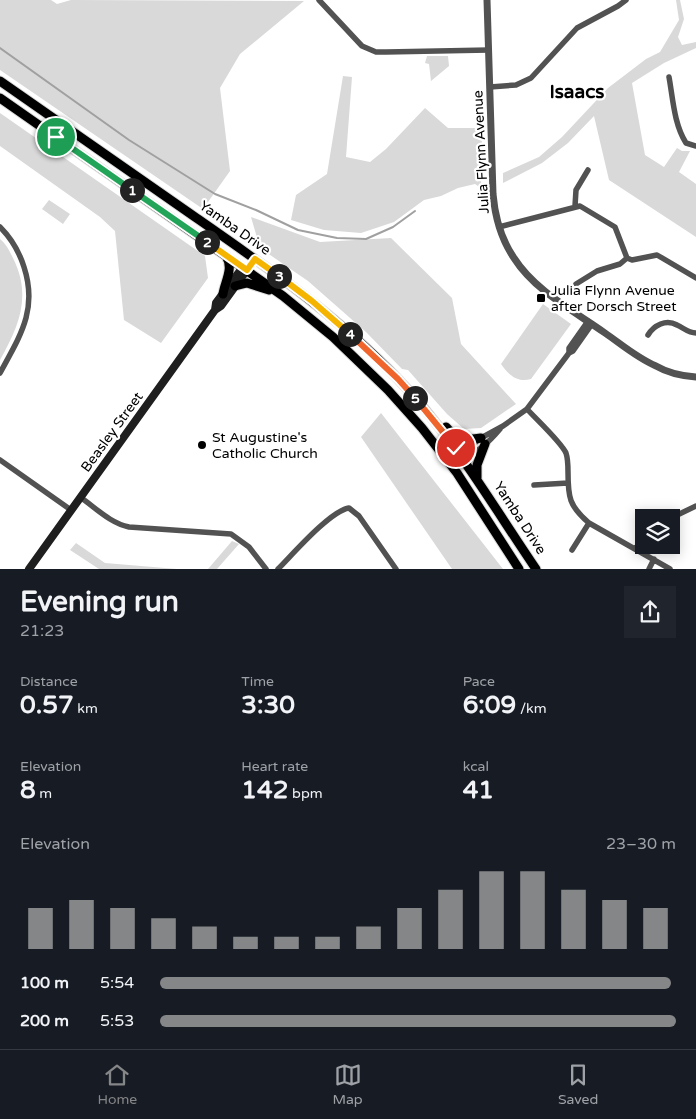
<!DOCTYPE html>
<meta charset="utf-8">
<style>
:root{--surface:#171b24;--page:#20242c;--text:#f1f3f6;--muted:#9ea1a6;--line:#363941;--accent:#858687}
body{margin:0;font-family:"Varela Round",sans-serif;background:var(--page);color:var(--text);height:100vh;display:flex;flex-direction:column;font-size:19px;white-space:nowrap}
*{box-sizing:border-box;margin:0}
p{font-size:16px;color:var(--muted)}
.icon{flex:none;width:28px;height:28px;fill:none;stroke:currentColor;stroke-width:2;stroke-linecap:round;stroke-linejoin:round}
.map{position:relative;height:569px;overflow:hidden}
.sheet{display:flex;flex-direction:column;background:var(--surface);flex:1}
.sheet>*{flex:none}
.controls{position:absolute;left:635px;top:509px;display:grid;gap:10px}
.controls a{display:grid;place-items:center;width:45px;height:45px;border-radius:0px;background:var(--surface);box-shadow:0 2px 12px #0003;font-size:25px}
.pin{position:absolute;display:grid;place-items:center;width:42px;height:42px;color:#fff;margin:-21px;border:2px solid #fff;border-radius:50%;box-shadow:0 1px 5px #0007}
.km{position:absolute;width:25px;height:25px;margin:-12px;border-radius:50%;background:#222;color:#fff;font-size:14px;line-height:25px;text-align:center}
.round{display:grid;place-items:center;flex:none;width:52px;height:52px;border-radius:0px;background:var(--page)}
.summary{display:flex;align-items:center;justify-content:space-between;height:85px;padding:0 20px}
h1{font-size:28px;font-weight:700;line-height:38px}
.stats{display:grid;grid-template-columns:repeat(3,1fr);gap:8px;height:85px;padding:5px 20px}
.stats div{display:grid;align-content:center}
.stats b{font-size:25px;font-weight:700}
.stats small{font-size:14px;font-weight:400}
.stats p{font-size:14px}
.chart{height:140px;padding:10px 20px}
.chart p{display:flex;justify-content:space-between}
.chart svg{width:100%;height:90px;margin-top:5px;stroke:var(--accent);stroke-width:6}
ul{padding:0 20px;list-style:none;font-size:16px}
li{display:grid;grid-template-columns:80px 60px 1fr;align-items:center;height:38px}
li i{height:12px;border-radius:6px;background:var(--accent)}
.dock{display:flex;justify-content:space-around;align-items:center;height:70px;border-top:1px solid var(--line);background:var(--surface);font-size:14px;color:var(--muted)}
.dock a{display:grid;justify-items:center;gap:2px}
.dock .current{color:var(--accent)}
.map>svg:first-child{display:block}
</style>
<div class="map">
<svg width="696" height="569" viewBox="0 0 696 569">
<rect width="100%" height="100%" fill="#fff"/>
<!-- green -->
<path fill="#d9d9d9" d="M0,0H51L57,4L71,0L304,1L240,54L220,88L230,171L203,209L0,70Z
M676,0H680L684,19L678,37L682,45L696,42V48L664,63L632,83L645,155L664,167L677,148L682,151H690L679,172L696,184V237L609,180L594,116L568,143L542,163L503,183V173L539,157L562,137L608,88L646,59L660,52L679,20Z
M427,56H448L449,66L431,81L429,64L425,63Z
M343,76L352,77L346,157L370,162L386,149L425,108L448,128H478L482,133L481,188L475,184L458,188L441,196L424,200L394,222L361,233L324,230L291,220L296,195L327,174Z
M0,113L205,256L208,278L161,343L124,320L115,231L100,217L0,146Z
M49,200L70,214L63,224L42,209Z
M251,217L320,242L391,238L452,298L461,344L516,404L481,428L464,429L447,414L408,370L402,369L366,332L308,281L260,248Z
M0,239C6,244 9,250 13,258C32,296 19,326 0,360Z
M543,304L571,324L531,379C517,383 509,375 501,364Z
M381,413L503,569H452L361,437Z
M232,541L239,544L217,569H208Z
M76,543L105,563L177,569H99L70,550Z"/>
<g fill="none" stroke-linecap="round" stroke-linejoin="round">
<!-- stream -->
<path stroke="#a0a0a0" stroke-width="2" d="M0,48L129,140L215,194L256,210L298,230L337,238L366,239L393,227L415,211"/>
<defs>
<path id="primary" d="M0,81C65,126 130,172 195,217C267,267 338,316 399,380C454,438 491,503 536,569
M0,98L283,296L333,337L388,390L422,428L457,473L519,569
M235,286L247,283L269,290
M223,294C225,281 234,269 226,256
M446,427C456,439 465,441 481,438
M477,478V465L485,444"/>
</defs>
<!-- primary casing -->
<use href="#primary" stroke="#dbdbdb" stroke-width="11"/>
<!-- minor -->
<path stroke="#525252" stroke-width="5.5" d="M319,0L362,46L376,52H386L489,50
M669,77C673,99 674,124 686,143L696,146
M490,87L516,85L531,78L577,28L618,6L626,0
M575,206L576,190L588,170
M0,227C12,239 19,251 24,267C38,310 20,336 0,373
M499,227L580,206L615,227L627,258L632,260L657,255L696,278
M576,284L597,271L620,264L627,258
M648,335C654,325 666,319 677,325C684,328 688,333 696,333
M569,353V348L588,321
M527,409C536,419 561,442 566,453C568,459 568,465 568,472C568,497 569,506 589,523L670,569
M460,454L481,438L503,426L527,409L569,353L573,351L592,324
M463,458C478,453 490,441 500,429
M0,460L71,510
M534,485L568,483
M80,497C96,508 110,523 129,527L231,534L249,547L266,569
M671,518L696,506
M636,548L644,536
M572,550L589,523
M278,569C293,554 330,511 349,508L359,516L396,569
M649,569L654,559"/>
<!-- tertiary -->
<path stroke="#525252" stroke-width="7" d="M487,0L493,194C495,217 501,239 514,258C535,291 574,311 605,333C621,344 637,358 656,366C668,373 682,376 696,377"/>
<!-- secondary -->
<path stroke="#1f1f1f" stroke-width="8" d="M215,310L216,303L243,267
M29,569L215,310L221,306L247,270"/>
<!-- primary -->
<use href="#primary" stroke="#000" stroke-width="9"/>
</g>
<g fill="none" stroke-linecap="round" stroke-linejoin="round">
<defs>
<path id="split-1" d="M56,137L132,190"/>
<path id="split-2" d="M132,190L207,242"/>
<path id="split-3" d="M207,242L247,270L255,259L279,276"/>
<path id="split-4" d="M279,276L312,301L350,334"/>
<path id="split-5" d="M350,334L398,379L415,398"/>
<path id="split-6" d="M415,398L456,448"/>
</defs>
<!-- split-1 casing -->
<use href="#split-1" stroke="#fff" stroke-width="10"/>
<!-- split-2 casing -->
<use href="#split-2" stroke="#fff" stroke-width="10"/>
<!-- split-3 casing -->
<use href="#split-3" stroke="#fff" stroke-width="10"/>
<!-- split-4 casing -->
<use href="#split-4" stroke="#fff" stroke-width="10"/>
<!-- split-5 casing -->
<use href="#split-5" stroke="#fff" stroke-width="10"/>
<!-- split-6 casing -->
<use href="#split-6" stroke="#fff" stroke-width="10"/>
<!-- split-1 -->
<use href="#split-1" stroke="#22a559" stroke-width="6"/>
<!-- split-2 -->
<use href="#split-2" stroke="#22a559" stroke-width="6"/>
<!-- split-3 -->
<use href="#split-3" stroke="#f5b400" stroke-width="6"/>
<!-- split-4 -->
<use href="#split-4" stroke="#f5b400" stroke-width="6"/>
<!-- split-5 -->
<use href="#split-5" stroke="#f0652b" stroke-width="6"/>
<!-- split-6 -->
<use href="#split-6" stroke="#f0652b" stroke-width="6"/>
</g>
<!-- markers -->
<g fill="#000" stroke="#fff" stroke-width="2">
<rect x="536" y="293" width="10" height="10" rx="2.5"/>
<circle cx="202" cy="445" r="5"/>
</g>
<g text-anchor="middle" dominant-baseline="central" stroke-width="4.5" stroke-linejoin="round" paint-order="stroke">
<!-- street labels -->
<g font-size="14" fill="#000" stroke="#fff">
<text transform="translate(481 152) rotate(-93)">Julia Flynn Avenue</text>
<text transform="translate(235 228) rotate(35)">Yamba Drive</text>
<text transform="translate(112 432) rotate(-54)">Beasley Street</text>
<text transform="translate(520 518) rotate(57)">Yamba Drive</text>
</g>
<!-- poi labels -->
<g font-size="14" fill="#000" stroke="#fff" text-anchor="start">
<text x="551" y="290">Julia Flynn Avenue<tspan x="551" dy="16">after Dorsch Street</tspan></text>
<text x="212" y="437">St Augustine's<tspan x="212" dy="16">Catholic Church</tspan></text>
</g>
<!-- district labels -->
<g font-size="19" font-weight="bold" fill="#000" stroke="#fff">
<text x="577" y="92">Isaacs</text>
</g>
</g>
</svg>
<div class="controls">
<a><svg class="icon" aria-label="layers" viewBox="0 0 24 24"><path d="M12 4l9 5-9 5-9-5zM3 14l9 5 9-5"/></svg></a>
</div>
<div class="pin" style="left:56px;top:137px;background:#1e9e55"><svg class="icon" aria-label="arrive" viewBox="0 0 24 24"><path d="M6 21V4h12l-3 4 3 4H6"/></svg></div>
<div class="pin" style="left:456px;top:448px;background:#d93025"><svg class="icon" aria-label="check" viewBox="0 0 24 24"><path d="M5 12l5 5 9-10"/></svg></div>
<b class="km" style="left:132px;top:190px">1</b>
<b class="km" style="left:207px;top:242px">2</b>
<b class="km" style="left:279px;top:276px">3</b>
<b class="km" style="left:350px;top:334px">4</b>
<b class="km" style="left:415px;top:398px">5</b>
</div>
<section class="sheet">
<div class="summary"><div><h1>Evening run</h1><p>21:23</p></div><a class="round"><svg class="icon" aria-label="share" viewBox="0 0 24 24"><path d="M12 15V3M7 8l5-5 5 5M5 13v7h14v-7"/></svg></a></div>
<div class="stats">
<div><p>Distance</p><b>0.57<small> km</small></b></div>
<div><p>Time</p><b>3:30</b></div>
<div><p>Pace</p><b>6:09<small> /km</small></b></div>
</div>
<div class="stats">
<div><p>Elevation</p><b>8<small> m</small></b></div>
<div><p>Heart rate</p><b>142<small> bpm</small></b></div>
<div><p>kcal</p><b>41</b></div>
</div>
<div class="chart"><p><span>Elevation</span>23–30 m</p>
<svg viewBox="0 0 160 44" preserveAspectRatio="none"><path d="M5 44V24M15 44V20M25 44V24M35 44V29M45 44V33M55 44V38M65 44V38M75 44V38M85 44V33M95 44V24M105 44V15M115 44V6M125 44V6M135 44V15M145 44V20M155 44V24"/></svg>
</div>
<ul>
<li><b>100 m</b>5:54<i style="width:99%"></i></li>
<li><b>200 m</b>5:53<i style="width:100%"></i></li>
</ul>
</section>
<nav class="dock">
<a class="current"><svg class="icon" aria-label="home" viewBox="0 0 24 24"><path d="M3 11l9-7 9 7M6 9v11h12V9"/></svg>Home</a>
<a><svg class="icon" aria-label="map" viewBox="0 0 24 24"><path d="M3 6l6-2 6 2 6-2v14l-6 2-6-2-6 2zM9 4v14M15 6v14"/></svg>Map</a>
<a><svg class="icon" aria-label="saved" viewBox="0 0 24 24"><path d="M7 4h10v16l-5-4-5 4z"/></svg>Saved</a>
</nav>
